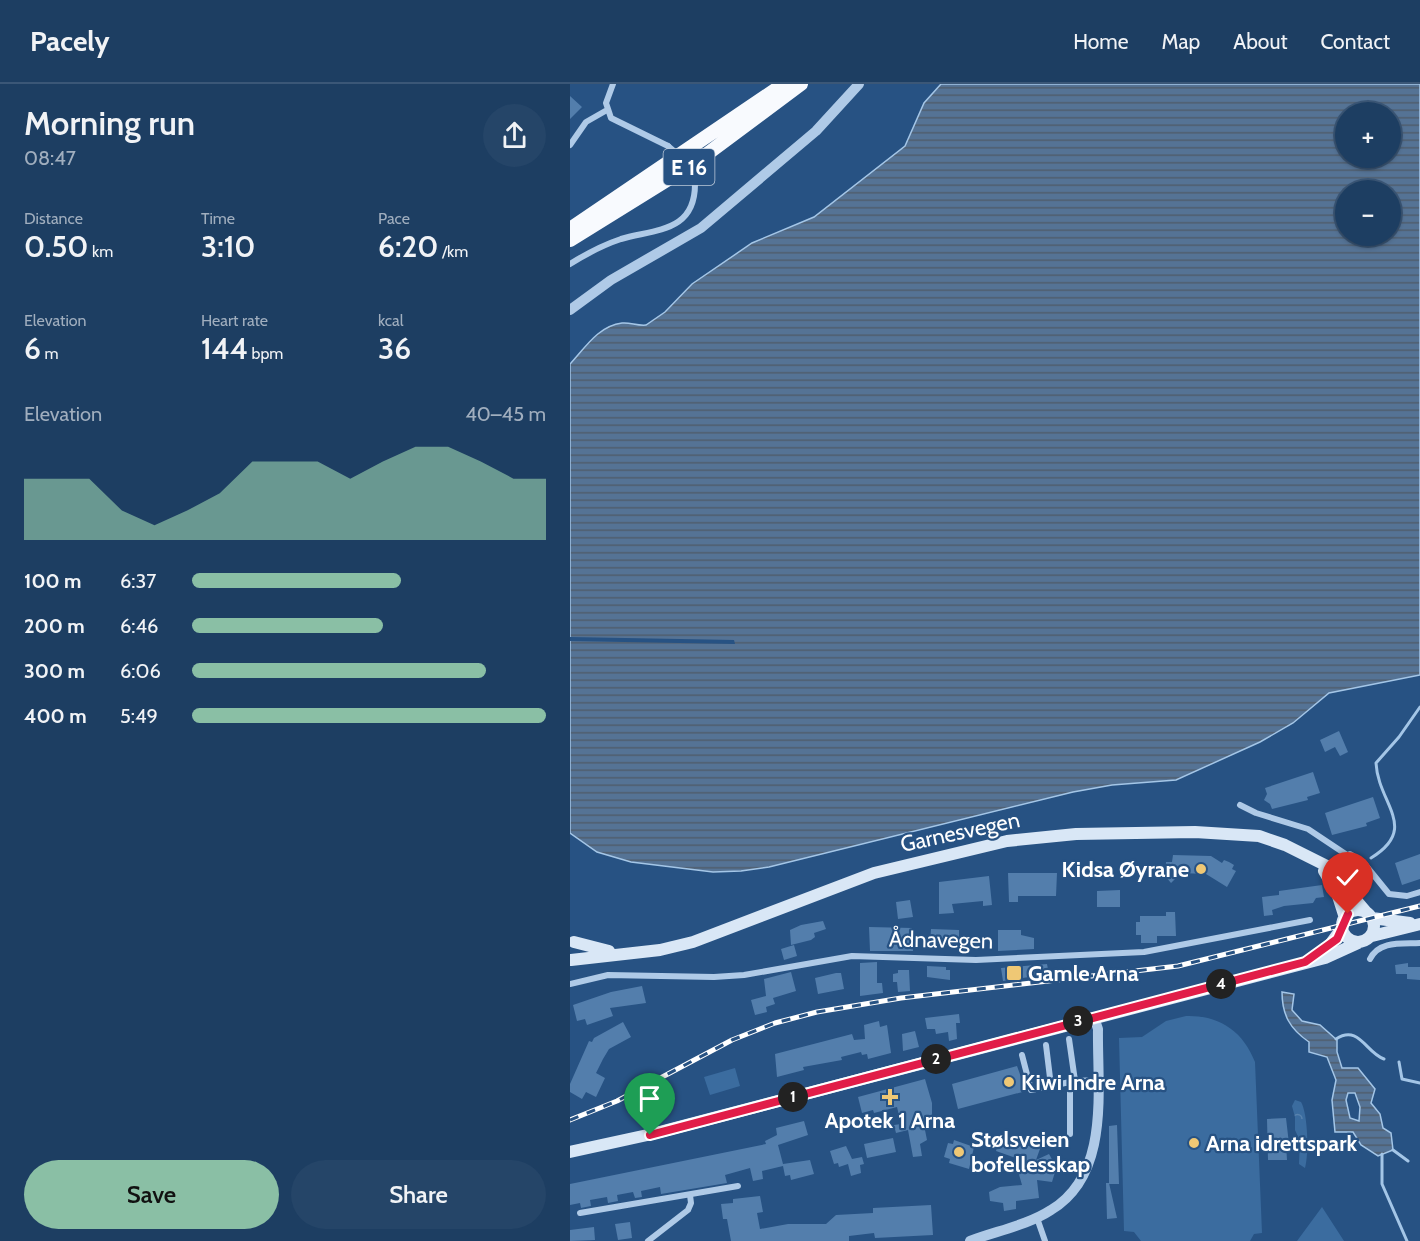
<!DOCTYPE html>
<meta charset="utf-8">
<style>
:root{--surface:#1d3e62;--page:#254568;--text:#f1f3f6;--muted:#a0aebe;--line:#3b5777;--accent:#8abfa5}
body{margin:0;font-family:Cabin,sans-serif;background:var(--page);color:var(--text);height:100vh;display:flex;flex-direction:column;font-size:22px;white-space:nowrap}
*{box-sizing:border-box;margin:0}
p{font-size:20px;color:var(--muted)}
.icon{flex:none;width:33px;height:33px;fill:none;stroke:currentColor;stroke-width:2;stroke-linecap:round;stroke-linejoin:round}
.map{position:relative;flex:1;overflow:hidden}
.panel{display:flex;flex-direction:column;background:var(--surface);width:570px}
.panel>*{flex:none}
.tools{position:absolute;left:765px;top:18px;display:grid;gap:12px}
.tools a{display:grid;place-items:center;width:66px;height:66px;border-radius:50%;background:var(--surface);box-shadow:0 2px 4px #0004,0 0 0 2px var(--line);font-size:30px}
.pin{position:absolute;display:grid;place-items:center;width:51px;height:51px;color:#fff;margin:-62px -26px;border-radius:50% 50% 50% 0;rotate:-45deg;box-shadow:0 0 6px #0007}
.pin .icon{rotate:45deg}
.km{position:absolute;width:30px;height:30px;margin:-15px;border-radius:50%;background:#222;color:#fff;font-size:16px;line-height:30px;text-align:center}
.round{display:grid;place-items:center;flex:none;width:63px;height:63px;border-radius:32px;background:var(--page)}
.headline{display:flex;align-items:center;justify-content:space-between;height:102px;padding:0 24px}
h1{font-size:33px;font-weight:600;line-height:45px}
.stats{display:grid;grid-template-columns:repeat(3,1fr);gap:9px;height:102px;padding:6px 24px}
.stats div{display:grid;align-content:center}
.stats b{font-size:30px;font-weight:600}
.stats small{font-size:16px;font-weight:400}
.stats p{font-size:16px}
.chart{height:168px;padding:12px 24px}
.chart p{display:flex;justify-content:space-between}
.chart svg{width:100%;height:108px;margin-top:6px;fill:var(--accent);opacity:.7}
.cta{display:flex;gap:12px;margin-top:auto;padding:12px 24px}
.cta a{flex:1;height:69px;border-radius:36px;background:var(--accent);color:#111;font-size:24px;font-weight:600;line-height:69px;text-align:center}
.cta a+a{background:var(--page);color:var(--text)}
ul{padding:0 24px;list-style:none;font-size:20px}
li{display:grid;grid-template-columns:96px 72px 1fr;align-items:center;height:45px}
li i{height:15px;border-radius:8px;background:var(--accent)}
header{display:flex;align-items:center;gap:36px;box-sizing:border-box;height:84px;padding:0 30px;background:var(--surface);border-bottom:2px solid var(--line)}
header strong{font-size:28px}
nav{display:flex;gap:33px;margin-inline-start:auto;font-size:21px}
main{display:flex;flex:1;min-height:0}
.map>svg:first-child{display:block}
</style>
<header>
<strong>Pacely</strong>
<nav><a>Home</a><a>Map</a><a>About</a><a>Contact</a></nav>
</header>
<main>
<section class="panel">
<div class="headline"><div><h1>Morning run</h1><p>08:47</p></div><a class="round"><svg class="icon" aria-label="share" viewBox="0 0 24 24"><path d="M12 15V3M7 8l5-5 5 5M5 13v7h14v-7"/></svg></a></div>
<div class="stats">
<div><p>Distance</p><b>0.50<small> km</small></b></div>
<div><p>Time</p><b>3:10</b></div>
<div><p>Pace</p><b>6:20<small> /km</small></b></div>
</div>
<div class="stats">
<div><p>Elevation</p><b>6<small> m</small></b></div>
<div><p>Heart rate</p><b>144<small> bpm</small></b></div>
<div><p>kcal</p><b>36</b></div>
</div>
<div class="chart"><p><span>Elevation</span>40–45 m</p>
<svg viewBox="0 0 160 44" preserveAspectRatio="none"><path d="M0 44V19L10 19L20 19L30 32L40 38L50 32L60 25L70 12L80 12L90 12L100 19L110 12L120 6L130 6L140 12L150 19L160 19V44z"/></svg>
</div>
<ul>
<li><b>100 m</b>6:37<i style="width:59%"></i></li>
<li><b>200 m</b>6:46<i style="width:54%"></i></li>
<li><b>300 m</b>6:06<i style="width:83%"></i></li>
<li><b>400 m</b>5:49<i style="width:100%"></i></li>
</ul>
<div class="cta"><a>Save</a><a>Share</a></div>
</section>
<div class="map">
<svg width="850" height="1157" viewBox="0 0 850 1157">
<defs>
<pattern id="park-crowns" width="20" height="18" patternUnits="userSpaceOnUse" patternTransform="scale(1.5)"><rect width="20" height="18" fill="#3b6c9f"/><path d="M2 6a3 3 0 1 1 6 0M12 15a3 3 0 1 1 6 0" fill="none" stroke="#5882ad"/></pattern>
<pattern id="water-rules" width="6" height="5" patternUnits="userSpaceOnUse" patternTransform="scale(1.5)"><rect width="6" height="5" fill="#557395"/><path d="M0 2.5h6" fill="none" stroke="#505e6d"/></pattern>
</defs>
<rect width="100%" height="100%" fill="#275283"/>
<!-- grass -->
<path fill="#3b6c9f" d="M616,932C649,931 673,947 685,978L692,1149L684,1150L680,1157H571L564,1148L554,1147L549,954L572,953L596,937Z
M165,984L170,1002L140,1011L134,993Z
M752,1123L774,1157H727Z"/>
<!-- park -->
<path fill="url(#park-crowns)" d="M725,1016L731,1018C738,1030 739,1071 735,1084L729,1080L730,1057L725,1046V1033L722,1022Z"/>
<!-- water -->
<path fill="url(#water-rules)" stroke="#a4c6e7" stroke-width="1.5" fill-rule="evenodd" d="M371,0H850V591L759,609L723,639L690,658L606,696L542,701L503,708L199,783L171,787L143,788L61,778L27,768L0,749V280C15,264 28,242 52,239C60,238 67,242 76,241L95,228L122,200L182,159L244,133L335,62L354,19ZM776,28H820V74H776ZM776,106H820V152H776Z
M712,908L724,910L722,926L732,937L750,941L767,956V968L772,984H788L805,1005L801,1019L810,1030L813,1044L821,1049L823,1066L808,1072L791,1061L783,1048H765L762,1016L766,996L757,973L739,968V958C720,945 712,931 712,908ZM778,1009H785L790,1023L789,1037L780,1034L776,1016Z"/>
<!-- pier -->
<path fill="#275283" d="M0,553L164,556L165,560L0,557Z"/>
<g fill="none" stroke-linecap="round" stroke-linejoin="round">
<!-- stream -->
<path stroke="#a4c6e7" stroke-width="3" d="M801,774C850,744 808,720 806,679L829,653L850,623
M766,955C789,940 796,969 814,975
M829,978L832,995L850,999
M823,1066L838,1077
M812,1070V1100L837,1157"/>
</g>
<!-- building -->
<path fill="#537eac" d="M0,12L12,23L0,35Z
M769,647L778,668L770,672L765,663L755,668L750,656Z
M743,688L750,709L737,713L738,716L702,725L700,720L694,716L697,710L695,704Z
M803,713L810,734L796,739L797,742L762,751L755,729Z
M850,770V795L832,801L825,779Z
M603,771L641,772L652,779L654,776L659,778L664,781L662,785L666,787L657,803L636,790L611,789L601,799L596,793V778H602Z
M438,789H487L486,812H448V818H439Z
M419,792L422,821L413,822V817L382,820L384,829L369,830V798Z
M752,801L754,813L746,814L743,819L714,822L702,826L703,831L694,832L692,813L709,811V807Z
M550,806V823H527V807Z
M340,816L343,833L328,835L326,818Z
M596,828H605L606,852H587V859H571V851H566V838H570V832H596Z
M253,837L256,845L244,849L245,853L241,856L221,861L220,846L231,841Z
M299,843L342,844L343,867H300Z
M361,845L389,846V858L378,857V862L360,861Z
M428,846H451V851L464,854V865L428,867Z
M224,861L227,872L214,876L211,865Z
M307,878V899H312L313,909L290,912V879Z
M838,879V883H850V896L837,895V890H826L825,881Z
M477,880L479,890L433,897L431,884Z
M357,882L376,883V886H380V896L357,893Z
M328,886H339L340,907L328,908L327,898H323V890L328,889Z
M221,888L226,907L203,914L205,920L196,923L197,928L185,931L181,916L196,912L194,895Z
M266,889H271L274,905L248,910L245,894Z
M72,902L76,919L40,924L43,932L17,941L15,935L7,937L3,921L41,908Z
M389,930L390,939H386L387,955L379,957L378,948L366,950L365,945H357L355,934Z
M309,937L310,943L317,941L321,969L298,975L297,970L292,971L291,968L271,973L272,976L233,983L234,986L207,993L205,970L282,950L284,956L295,955L294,941Z
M53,938L61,953L39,965L33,975L26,989L35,994L26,1013L16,1008L12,1015L0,1008V1000L19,957L22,958L24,954Z
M345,947L349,963L333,967L332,950Z
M447,982L456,1007L388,1025L382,1000Z
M355,995L362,1019V1034L353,1036L357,1056L350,1060L352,1072L343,1073L338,1046L326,1049L324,1041L331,1040L327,1023L304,1029L303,1026L292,1029L288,1013Z
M716,1034L719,1060H716L717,1076H698L697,1035Z
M234,1037L238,1051L208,1061L213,1080L240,1076L244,1090L221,1096L220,1091L215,1092L213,1082L192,1087L193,1095L183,1097L180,1084L155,1091L157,1099L91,1110L90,1103L71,1107L72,1113L65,1114L63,1108L47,1111L48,1117L38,1119L37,1113L20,1116L21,1122L11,1124L10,1119L0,1121V1100L196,1060L195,1057L207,1051L206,1044Z
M547,1041L549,1100H539V1042Z
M430,1053L459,1062L460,1059L471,1062L466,1076L479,1070L483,1077L480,1084L485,1088L482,1098L467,1096L469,1114L446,1117V1125L434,1127L433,1119L420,1117L419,1108L430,1103L452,1101L448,1087L454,1077L426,1067Z
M323,1054L326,1068L297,1074L294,1060Z
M384,1056L404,1063L399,1085L379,1079L380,1075L374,1073L378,1059L383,1060Z
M276,1062L282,1075L292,1073L294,1080L290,1081L291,1089L281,1092L278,1080L269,1083L268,1079L264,1080L260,1067Z
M536,1099H539L547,1134L537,1135Z
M190,1112L193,1128L187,1129L190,1145L218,1140H256L266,1131L303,1129V1124L361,1121L363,1151L305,1154L304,1149L279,1152V1157H161L157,1135H153L151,1120L163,1119V1115Z
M60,1138L62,1154L48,1156L45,1140Z
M24,1143L25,1156L0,1157V1146Z"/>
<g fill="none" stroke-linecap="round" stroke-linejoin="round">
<!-- minor -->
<path stroke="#afcae7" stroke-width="6" d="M43,0L36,19L41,34L98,62
M0,61L16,38L37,26
M0,180C16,170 33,161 51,155C86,145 125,148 125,100
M670,721L686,729L738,745L777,771
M758,786L780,770L793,778L819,810L837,812L850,808
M800,875C809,856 833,860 850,859
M0,900L38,891L144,893L174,891L282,872L406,876L574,868L740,836
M499,955L505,997
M476,961L481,1002
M452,971L461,1006L505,997L527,996
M500,998V1050
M10,1129L168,1102
M467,1134L475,1157
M78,1157L118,1126L121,1119L120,1111"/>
<!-- tertiary -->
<path stroke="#afcae7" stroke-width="10" d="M0,226L41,196L131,144L246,47L289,0
M400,1157C426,1147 458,1141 481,1126C541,1090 527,1005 528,945L524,933"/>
<!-- secondary -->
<path stroke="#d9e7f6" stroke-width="12" d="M754,787L767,809L775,834
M772 842a16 16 0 1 1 32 0a16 16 0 1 1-32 0Z
M802,834L840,839
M802,852L850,840
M4,858L39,867
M742,874L759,862L772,844
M1,876L90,866L123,858L304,789L437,757L506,750L625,748L689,752L715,761L757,782L796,828
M0,1068L82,1050L755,874L788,859"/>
<!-- trunk -->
<path stroke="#f8fafe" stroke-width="14" d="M0,145L214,0
M0,156L129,76L231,0"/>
<defs>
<path id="rail" d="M0,1036L47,1017L162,956L205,939L247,928L331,914L608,882L850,822"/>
</defs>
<!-- rail casing -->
<use href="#rail" stroke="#fff" stroke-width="5"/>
<!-- rail -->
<use href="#rail" stroke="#275283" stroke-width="3" stroke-dasharray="9" stroke-linecap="butt"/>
<!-- minor-bridge -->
<path stroke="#afcae7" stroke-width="6" d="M98,62L119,80L125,100"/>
</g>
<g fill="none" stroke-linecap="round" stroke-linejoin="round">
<defs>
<path id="route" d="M80,1051L735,878L767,855L778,830"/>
</defs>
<!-- route casing -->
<use href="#route" stroke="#fff" stroke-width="12"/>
<!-- route -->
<use href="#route" stroke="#e11d48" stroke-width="8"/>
</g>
<!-- markers -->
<g fill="#efc875" stroke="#275283" stroke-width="2">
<circle cx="631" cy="785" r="6"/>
<rect x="436" y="881" width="16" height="16" rx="3"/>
<circle cx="439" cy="998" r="6"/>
<path d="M317 1004h6v6h6v6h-6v6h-6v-6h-6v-6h6z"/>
<circle cx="624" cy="1059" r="6"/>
<circle cx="389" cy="1068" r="6"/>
</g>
<g text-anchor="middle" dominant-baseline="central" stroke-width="4.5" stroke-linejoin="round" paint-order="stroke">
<!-- shield labels -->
<rect fill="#275283" stroke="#becbda" stroke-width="1.5" x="93.5" y="65" width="51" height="36" rx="4.5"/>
<g font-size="21" font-weight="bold" fill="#fff">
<text x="119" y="83">E 16</text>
</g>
<!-- street labels -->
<g font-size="22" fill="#fff" stroke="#275283">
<text transform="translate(390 748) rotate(-12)">Garnesvegen</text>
<text transform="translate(371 856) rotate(1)">Ådnavegen</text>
</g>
<!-- poi labels -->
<g font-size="22" font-weight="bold" fill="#fff" stroke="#275283" text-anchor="start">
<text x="619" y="785" text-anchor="end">Kidsa Øyrane</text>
<text x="458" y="889">Gamle Arna</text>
<text x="451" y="998">Kiwi Indre Arna</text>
<text x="320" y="1036" text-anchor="middle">Apotek 1 Arna</text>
<text x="401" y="1055">Stølsveien<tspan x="401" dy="25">bofellesskap</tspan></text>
<text x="636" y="1059">Arna idrettspark</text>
</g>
</g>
</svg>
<div class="tools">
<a>+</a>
<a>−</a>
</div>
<div class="pin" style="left:80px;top:1051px;background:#1e9e55"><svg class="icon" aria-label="arrive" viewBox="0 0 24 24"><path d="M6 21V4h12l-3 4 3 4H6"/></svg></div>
<div class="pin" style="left:778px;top:830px;background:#d93025"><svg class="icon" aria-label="check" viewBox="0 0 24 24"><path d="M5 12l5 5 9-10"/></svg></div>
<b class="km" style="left:223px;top:1013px">1</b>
<b class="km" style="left:366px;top:975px">2</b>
<b class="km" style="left:508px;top:937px">3</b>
<b class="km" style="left:651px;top:900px">4</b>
</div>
</main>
